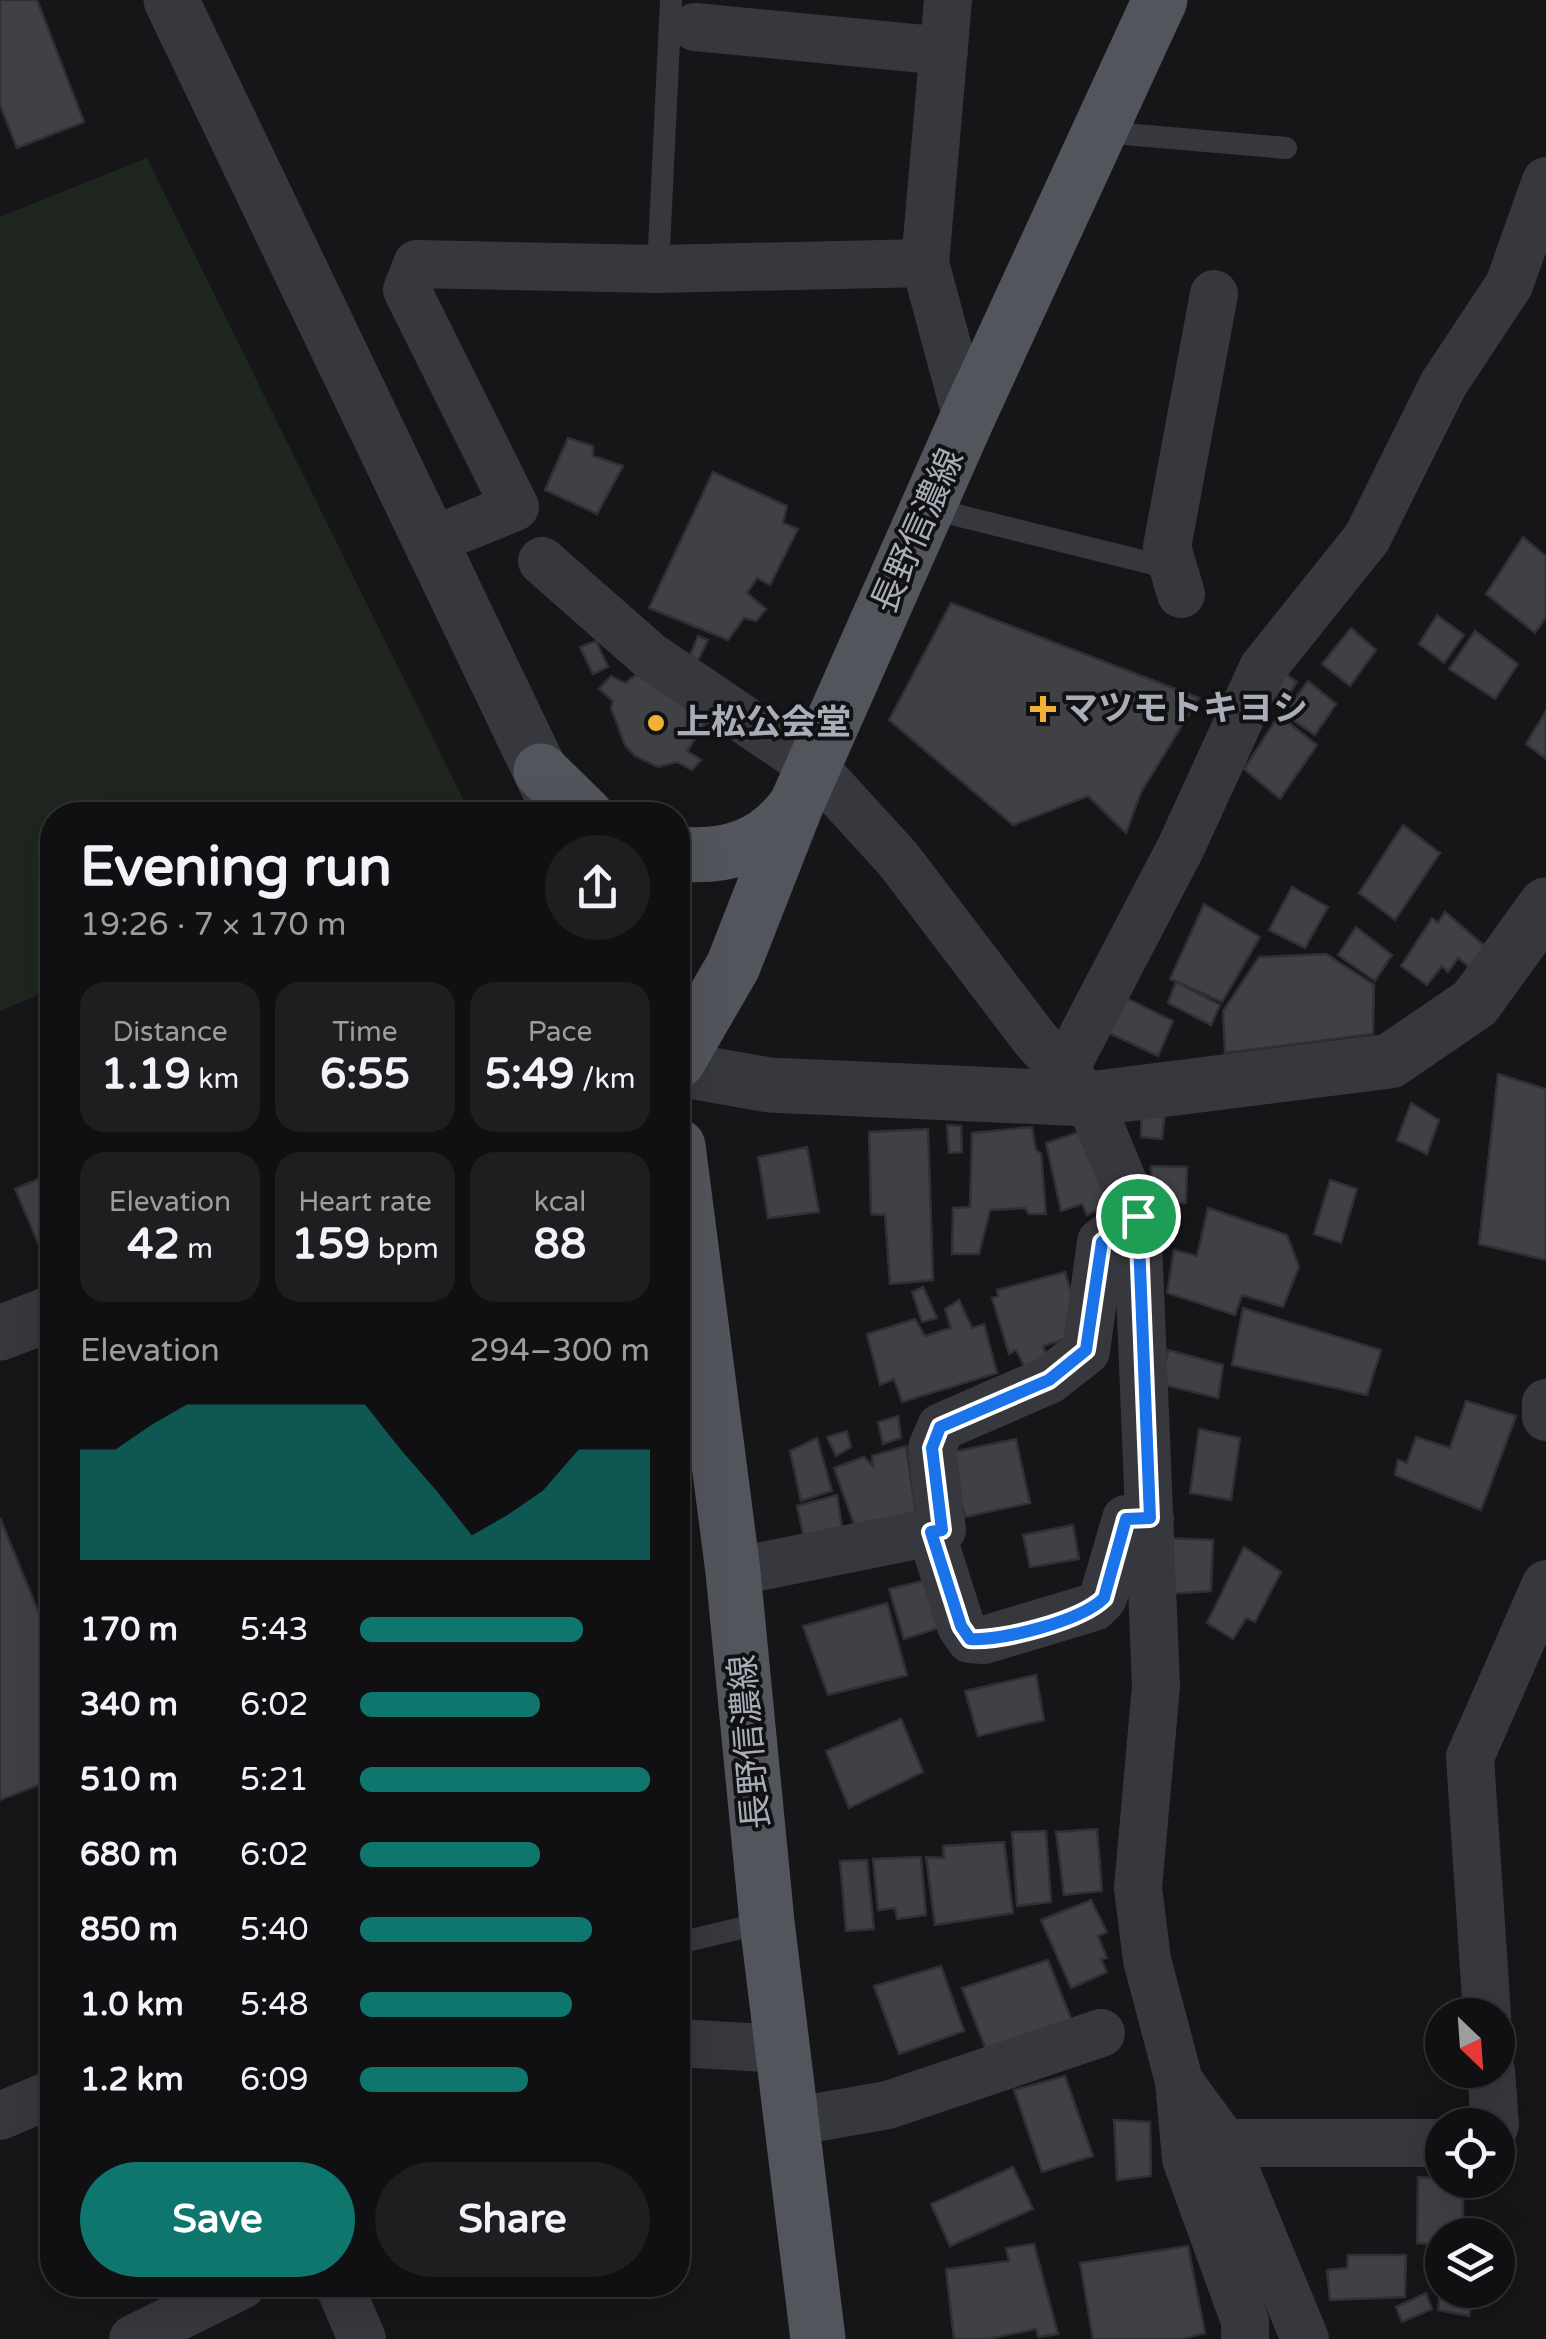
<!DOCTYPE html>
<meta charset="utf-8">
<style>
:root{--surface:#101012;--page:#1e1e20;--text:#f1f3f6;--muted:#9c9d9f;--line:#303032;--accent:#0f766e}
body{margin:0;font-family:"Varela Round","Noto Sans JP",sans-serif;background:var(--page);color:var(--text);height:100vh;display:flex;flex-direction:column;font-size:38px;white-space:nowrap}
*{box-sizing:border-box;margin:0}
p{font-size:32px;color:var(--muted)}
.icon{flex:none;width:55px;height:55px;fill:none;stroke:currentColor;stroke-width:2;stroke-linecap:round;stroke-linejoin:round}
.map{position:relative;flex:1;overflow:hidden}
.sheet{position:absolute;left:40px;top:802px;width:650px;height:1495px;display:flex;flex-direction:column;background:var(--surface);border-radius:40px;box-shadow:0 10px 40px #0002,0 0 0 2px var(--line)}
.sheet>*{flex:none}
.needle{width:65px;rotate:155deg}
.fabs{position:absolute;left:1425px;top:1998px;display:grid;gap:20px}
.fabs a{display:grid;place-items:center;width:90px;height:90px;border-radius:50%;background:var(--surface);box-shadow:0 10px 40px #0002,0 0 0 2px var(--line);font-size:50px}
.pin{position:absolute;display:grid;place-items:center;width:85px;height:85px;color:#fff;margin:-42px;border:5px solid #fff;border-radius:50%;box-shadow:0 2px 10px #0007}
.round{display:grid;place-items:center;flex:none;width:105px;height:105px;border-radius:52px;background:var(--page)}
.summary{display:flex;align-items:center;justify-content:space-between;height:170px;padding:0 40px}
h1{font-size:55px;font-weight:800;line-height:75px}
.figures{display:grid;grid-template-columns:repeat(3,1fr);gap:15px;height:170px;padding:10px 40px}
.figures div{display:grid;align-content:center;border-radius:25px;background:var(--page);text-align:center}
.figures b{font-size:42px;font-weight:800}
.figures small{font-size:28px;font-weight:400}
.figures p{font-size:28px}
.chart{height:280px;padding:20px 40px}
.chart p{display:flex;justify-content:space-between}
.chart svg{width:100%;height:180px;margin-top:10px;fill:var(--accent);opacity:.7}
.action{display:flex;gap:20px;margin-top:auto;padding:20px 40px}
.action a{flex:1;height:115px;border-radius:60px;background:var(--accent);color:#fff;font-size:40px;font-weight:800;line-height:115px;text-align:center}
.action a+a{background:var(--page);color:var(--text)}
ul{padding:0 40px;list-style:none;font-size:32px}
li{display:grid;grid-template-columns:160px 120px 1fr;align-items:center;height:75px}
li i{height:25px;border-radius:12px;background:var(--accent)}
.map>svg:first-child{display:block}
</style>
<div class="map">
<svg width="1546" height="2339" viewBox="0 0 1546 2339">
<rect width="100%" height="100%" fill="#161618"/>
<!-- green -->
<path fill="#1e261f" d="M147,158L471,815H52V989L0,1011V217Z"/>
<!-- building -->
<path fill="#404145" stroke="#303034" stroke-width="2.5" d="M0,0H37L84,122L17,148L0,105Z
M568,438L593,446V456L623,466L597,514L545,490Z
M713,472L787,506L783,523L798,529L770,585L757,578L747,593L766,609L756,621L744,618L728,640L649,608Z
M1523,537L1546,556V617L1535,633L1486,594Z
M951,603L1199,698L1141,792L1126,833L1088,796L1013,825L889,720Z
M1437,615L1464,635L1444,663L1419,644Z
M1351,628L1376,650L1350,686L1322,664Z
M1475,631L1518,664L1495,699L1449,669Z
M698,636L708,640L697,662L688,660Z
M596,641L608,667L593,674L580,647Z
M1276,667L1297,682L1280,707L1260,692Z
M640,672L711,715L687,751L701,760L692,770L677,762L658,767L635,756L625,745L611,708L613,701L599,689L611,676L625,683Z
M1308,681L1336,704L1315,735L1284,714Z
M1546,711V759L1526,744Z
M1279,715L1317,745L1280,799L1244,769Z
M1403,825L1440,853L1395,920L1359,893Z
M1292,887L1328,907L1305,948L1269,930Z
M1204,904L1260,937L1222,1002L1170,979Z
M1445,912L1487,948L1472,969L1458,958L1448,972L1442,966L1427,985L1401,966L1432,918L1438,923Z
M1356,927L1392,955L1375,981L1338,955Z
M1326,954L1374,985L1373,1034L1225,1053L1223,1011L1259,957Z
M1176,982L1220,1005L1211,1025L1168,1003Z
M1116,993L1173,1021L1158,1056L1100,1029Z
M1498,1074L1546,1089V1260L1479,1244Z
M1142,1100L1166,1103L1162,1139L1141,1137Z
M1411,1103L1439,1120L1427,1154L1397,1140Z
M947,1125L961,1126L962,1152L949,1153Z
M1032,1127L1036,1150L1041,1153L1046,1214H1029L1025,1208L990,1210L979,1254H952L953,1208L970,1207L972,1133Z
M928,1129L933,1280L890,1284L885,1215L871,1214L869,1132Z
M1085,1130L1108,1205L1087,1215L1082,1204L1061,1211L1046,1143Z
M807,1147L819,1212L768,1218L758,1157Z
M1151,1166L1187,1167L1186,1203H1152Z
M52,1173V1236L38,1243L15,1189Z
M1330,1180L1357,1189L1341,1243L1314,1234Z
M1208,1208L1287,1235L1299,1267L1283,1307L1242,1295L1235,1315L1167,1293L1174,1250L1197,1256Z
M1065,1272L1079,1320L1074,1336L1043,1346L1047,1356L1025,1368L1016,1350L1009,1354L992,1298L998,1296L997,1290Z
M923,1287L937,1318L922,1322L912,1292Z
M959,1300L972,1328L984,1324L997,1373L902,1402L894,1379L880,1385L867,1334L915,1319L925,1336L951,1328L945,1309Z
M1243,1308L1381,1350L1367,1395L1232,1365Z
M1168,1350L1223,1365L1218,1398L1161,1384Z
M1466,1401L1516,1416L1481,1510L1395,1475L1398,1460L1407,1463L1416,1437L1450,1448Z
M898,1416L901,1438L883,1444L878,1422Z
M1199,1429L1240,1438L1231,1500L1190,1493Z
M847,1431L851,1447L836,1456L827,1437Z
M817,1438L832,1491L801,1501L790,1451Z
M1016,1439L1030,1503L965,1517L948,1453Z
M906,1446L916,1513L855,1527L834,1468L864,1457L873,1466L872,1456Z
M837,1495L843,1534L805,1542L797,1506Z
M0,1518L52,1645V1780L0,1800Z
M1073,1525L1079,1559L1030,1567L1023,1535Z
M1164,1538L1213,1540L1211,1591L1168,1594Z
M1244,1547L1281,1572L1255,1622L1246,1618L1233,1639L1207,1623Z
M927,1580L939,1628L904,1639L889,1589Z
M887,1603L907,1675L828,1695L803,1626Z
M1036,1675L1044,1720L978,1736L965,1691Z
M901,1719L923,1772L849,1808L826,1751Z
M1097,1829L1102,1891L1064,1895L1056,1832Z
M1046,1831L1051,1902L1017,1906L1012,1832Z
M1004,1842L1013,1913L935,1925L926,1857L944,1858L943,1846Z
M921,1857L926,1915L897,1919L895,1908L878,1910L873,1859Z
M867,1860L874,1929L846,1931L840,1861Z
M1091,1900L1107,1932L1098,1936L1107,1958L1101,1959L1107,1972L1071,1988L1041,1920Z
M1048,1960L1075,2029L990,2060L962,1988Z
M941,1966L964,2031L899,2054L874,1986Z
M1065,2076L1093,2156L1042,2172L1014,2090Z
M1114,2120L1150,2122L1151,2176L1117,2180Z
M1013,2167L1033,2209L950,2246L931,2204Z
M1418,2177L1463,2180V2235H1442V2245L1417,2243Z
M1034,2244L1058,2334L1038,2337L1036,2329L988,2339H954L946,2269L1009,2261L1006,2248Z
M1188,2246L1205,2333L1182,2339H1093L1080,2263Z
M1348,2255H1406L1405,2297L1330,2300L1327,2270L1347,2268Z
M1442,2276V2290H1472L1469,2316L1438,2310Z
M1426,2293L1432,2309L1402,2322L1396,2307Z"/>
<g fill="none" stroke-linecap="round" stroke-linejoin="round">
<!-- service -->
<path stroke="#37383d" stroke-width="22" d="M1101,132L1286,148
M658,269L671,0
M928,508L1174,569
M678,1943L767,1922"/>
<!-- minor -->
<path stroke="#37383d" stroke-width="48" d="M948,0L925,263L967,419
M695,27L944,51
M431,541L515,507L407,290L417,264L658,269L925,263
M542,561L650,656L814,767L898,859L1035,1039L1089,1099L1137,1216L1156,1686L1138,1888L1147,1960L1179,2081L1186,2159L1245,2321V2339
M1181,594L1167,547L1214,294
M1064,1071L1181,847L1263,668L1367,538L1444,383L1509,285L1546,181
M1546,1403V1417
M931,1532L961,1626L970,1639L984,1640L1094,1607L1103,1598L1126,1519L1150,1518
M733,1572L942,1530L932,1448L941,1427L1049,1380L1086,1351L1101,1242L1137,1216
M1487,2015L1470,1757L1546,1584
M678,2043L782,2049
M1491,2070L1495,2125
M1181,2084L1224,2143L1305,2339
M0,2116L52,2094
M791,2122L888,2105L1101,2033
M1224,2143H1442
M339,2285L362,2339
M133,2339L242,2285"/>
<!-- tertiary -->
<path stroke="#37383d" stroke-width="55" d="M171,0L561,814
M678,1069L769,1085L1089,1099L1390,1061L1475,1003L1546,905
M0,1333L52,1313"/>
<!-- primary -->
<path stroke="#53555c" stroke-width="55" d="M541,771L586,815
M678,854C727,858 766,847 796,805
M678,1061L733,966L797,803L967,419L1160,0
M678,1146L733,1572L767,1922L818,2339"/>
</g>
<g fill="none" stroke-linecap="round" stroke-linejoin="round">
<defs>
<path id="route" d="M1138,1216L1150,1518L1126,1519L1104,1598C1081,1621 1002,1641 970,1639L961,1626L931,1532L942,1530L932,1448L940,1427L1049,1380L1086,1350L1102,1242Z"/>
</defs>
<!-- route casing -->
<use href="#route" stroke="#fff" stroke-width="20"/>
<!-- route -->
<use href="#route" stroke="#1a73e8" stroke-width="12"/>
</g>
<!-- markers -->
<g fill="#f2b134" stroke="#111113" stroke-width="4">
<path d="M1038 694h10v10h10v10h-10v10h-10v-10h-10v-10h10z"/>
<circle cx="656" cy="723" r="10"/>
</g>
<g text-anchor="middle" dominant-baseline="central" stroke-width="8" stroke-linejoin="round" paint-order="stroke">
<!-- street labels -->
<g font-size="35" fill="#a8adb8" stroke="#111113">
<text transform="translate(918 531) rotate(-66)">長野信濃線</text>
<text transform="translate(750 1742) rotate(-95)">長野信濃線</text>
</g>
<!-- poi labels -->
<g font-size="35" font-weight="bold" fill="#a8adb8" stroke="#111113" text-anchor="start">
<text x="1063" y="709">マツモトキヨシ</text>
<text x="676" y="723">上松公会堂</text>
</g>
</g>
</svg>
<div class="fabs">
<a><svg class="needle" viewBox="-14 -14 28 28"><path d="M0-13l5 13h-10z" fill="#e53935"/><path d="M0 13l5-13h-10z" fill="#9c9d9f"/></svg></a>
<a><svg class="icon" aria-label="locate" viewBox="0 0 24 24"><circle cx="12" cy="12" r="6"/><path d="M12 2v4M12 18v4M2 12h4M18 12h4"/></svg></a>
<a><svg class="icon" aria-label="layers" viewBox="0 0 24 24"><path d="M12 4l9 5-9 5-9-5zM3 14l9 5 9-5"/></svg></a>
</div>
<div class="pin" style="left:1138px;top:1216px;background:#1e9e55"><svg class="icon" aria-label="arrive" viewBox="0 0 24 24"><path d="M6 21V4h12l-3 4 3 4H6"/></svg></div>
<section class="sheet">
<div class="summary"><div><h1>Evening run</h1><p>19:26 · 7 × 170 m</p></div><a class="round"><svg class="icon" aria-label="share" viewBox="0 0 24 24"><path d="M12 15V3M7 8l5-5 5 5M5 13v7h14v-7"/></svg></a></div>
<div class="figures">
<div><p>Distance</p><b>1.19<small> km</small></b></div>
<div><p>Time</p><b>6:55</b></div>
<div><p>Pace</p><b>5:49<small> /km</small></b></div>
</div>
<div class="figures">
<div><p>Elevation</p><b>42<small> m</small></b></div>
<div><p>Heart rate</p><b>159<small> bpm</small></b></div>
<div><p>kcal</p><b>88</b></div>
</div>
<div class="chart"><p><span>Elevation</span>294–300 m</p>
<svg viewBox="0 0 160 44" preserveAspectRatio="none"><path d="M0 44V17L10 17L20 11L30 6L40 6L50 6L60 6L70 6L80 6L90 17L100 27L110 38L120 33L130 27L140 17L150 17L160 17V44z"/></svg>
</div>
<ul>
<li><b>170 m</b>5:43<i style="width:77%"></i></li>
<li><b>340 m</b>6:02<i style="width:62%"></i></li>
<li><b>510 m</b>5:21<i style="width:100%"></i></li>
<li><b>680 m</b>6:02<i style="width:62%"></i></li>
<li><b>850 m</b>5:40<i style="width:80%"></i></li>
<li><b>1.0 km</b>5:48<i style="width:73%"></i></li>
<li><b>1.2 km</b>6:09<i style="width:58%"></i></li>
</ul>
<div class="action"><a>Save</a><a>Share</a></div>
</section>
</div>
